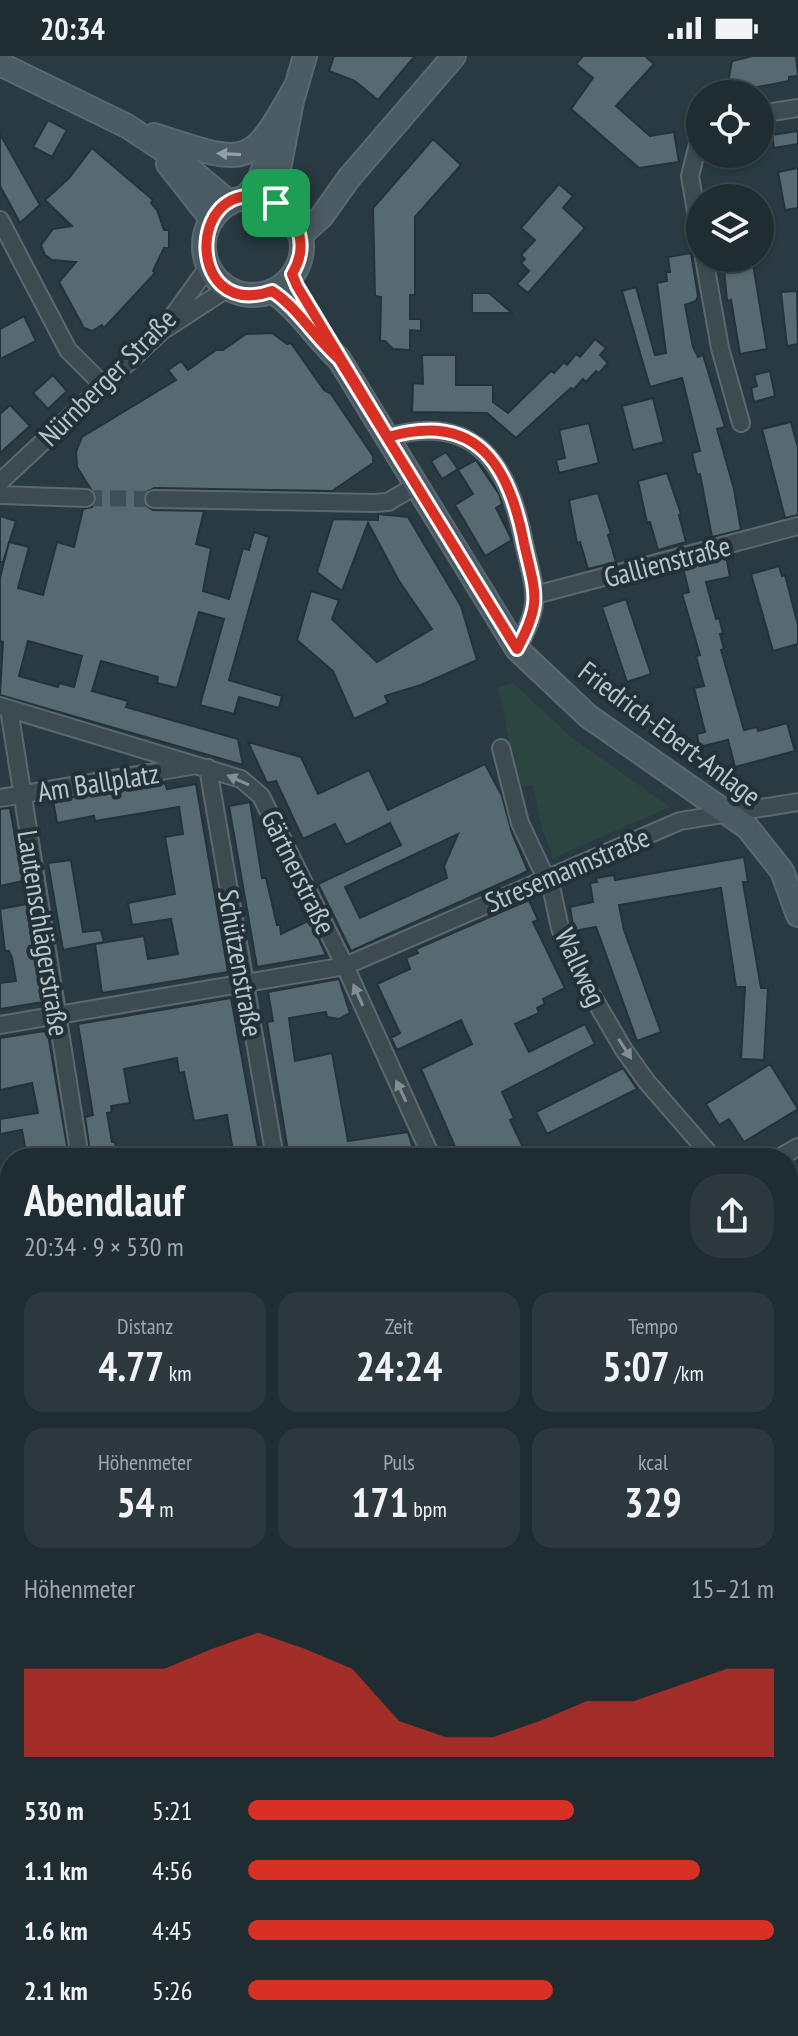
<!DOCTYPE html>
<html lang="de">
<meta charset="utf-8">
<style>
:root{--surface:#1f2c32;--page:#2c383e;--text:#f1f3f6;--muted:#a1a7ac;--line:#3c484d;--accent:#d93025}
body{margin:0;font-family:"PT Sans Narrow",sans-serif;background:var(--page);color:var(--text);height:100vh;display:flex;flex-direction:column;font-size:30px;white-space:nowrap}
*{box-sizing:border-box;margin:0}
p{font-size:26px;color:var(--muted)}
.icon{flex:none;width:44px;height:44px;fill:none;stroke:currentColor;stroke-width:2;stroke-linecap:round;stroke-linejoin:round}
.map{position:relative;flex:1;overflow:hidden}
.side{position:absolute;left:0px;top:1092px;width:798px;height:888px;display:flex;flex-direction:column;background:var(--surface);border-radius:32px 32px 0 0;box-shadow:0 2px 6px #0004,0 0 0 2px var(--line)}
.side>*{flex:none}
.controls{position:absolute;left:686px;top:24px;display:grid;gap:16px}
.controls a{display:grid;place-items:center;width:88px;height:88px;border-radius:50%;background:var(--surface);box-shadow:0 2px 6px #0004,0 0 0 2px var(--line);font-size:40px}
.pin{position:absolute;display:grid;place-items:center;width:68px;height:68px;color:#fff;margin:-34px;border-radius:16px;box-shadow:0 4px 12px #0006}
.round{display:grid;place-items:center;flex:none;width:84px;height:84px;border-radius:32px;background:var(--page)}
.head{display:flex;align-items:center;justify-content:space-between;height:136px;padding:0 24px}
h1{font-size:44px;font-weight:600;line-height:60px}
.figures{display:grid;grid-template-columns:repeat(3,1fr);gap:12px;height:136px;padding:8px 24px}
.figures div{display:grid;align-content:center;border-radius:20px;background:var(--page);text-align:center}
.figures b{font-size:40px;font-weight:600}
.figures small{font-size:22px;font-weight:400}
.figures p{font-size:22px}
.chart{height:224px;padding:16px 24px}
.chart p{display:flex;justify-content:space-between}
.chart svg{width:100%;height:144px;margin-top:8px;fill:var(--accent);opacity:.7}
ul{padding:0 24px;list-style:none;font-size:26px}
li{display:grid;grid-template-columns:128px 96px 1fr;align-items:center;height:60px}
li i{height:20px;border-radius:10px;background:var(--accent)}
.status{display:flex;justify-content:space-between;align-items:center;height:56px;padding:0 40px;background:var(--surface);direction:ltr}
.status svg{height:22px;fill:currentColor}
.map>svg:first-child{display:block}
</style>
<div class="status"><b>20:34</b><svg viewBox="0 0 49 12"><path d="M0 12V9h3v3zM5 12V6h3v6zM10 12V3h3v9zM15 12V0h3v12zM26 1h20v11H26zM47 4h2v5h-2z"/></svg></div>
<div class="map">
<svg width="798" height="1980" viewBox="0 0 798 1980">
<rect width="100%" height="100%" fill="#293a42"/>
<!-- green -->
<path fill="#2c4540" d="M513,627L571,681L670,751L553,802L541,769L533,729L519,731L498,631Z
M798,1111V1185L788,1173V1117Z"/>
<!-- building -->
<path fill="#576971" stroke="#243239" stroke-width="2" fill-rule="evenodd" d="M334,0H415L378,44L355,25L329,15Z
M583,0H645L654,8L616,50L650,80L674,76L679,106L639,112L571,53L593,22L576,8Z
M753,0H796L798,20L789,21V25L758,31L736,34L735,31L727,32L732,5Z
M48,64L67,74L52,101L33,91Z
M798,75V88L774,92L772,79Z
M0,78L40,149L20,167L0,130Z
M433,83L461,109L415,161V239H410V263H421V275L410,274V294L393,293L385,285H380L381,241L375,240L373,152Z
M92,92L153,144L151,147L157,154L164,174H169V192H164L153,215L155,217L104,272L102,269L92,275L84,272L59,226L76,206L52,204L45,199L41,189L53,173L72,170L45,144L69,122Z
M798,112V152L785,154L778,116Z
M559,128L573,140L563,152L585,172L528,237L517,228L529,215L521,207L525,203L521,199L535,184L521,172Z
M691,197L698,240L696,245L685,249L693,291L698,301L703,299L725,371L717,373L734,433L741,474L712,481L700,418L697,419L692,397L700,395L682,322L650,331L622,235L636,231L655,299L666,297L657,227L667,225L666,216H670L668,201Z
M723,202H752L767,293L740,298L731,244L727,245Z
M797,235L798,288L787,290L781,236Z
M472,237H489L512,257H472Z
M24,260L36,285L0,303V273Z
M272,277L287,288L291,287L324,334L331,338L373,400V407L332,435L154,432L145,437L143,444L145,449L153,454L204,455L196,488L211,492L203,535L229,543L243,492L249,494L254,476L269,481L229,624L282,640L279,652L239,641L234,658L200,649L224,563L199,556L177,632L157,627L158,621L101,605L92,635L128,645L126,651L238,683L243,709L0,639L3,586L0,585V522L9,486L29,491L18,532L43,539L57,486L74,491L83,453L92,451L97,443L77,411L76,396L82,381L176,324L168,314L181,305L188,314L216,294H223L246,278ZM28,585L82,600L74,631L59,627L58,631L19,620Z
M595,283L606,292L600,299L608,307L599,317L596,315L586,326L583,323L573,334L571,332L516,382L487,357L412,356L413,327L423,328L422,299H456V329H493V346L508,357L551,315L554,317L564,306L567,309L576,298L580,301Z
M770,315L775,340L754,346L751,332L757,330L754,319Z
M53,319L67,335L48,353L33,337Z
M653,342L664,386L633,394L622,350Z
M10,349L30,370L0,397V358Z
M791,366L798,392V459L785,462L762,373Z
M589,367L599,407L559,417L556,404L565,402L559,374Z
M446,396L458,413L442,423L431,405Z
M476,404L499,438L502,448L496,452L512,484L485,500L455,449L473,438L458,414Z
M667,417L681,458L679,459L686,486L658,494L650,466L647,467L638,425Z
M598,437L611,478L608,479L616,506L588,513L580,486L577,487L569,444Z
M378,458L408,461L461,550L477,604L421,629L385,640L388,647L354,663L333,615L297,584L311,535L339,544L332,563L377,606L432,573L399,525L368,467L342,535L317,516L333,463L378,464Z
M0,460L16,465L3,506H0Z
M726,500L730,521L706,526L716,563L719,562L723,577L720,578L724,593L721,594L744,674L757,671L758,675L787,667L795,695L735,711L728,684L699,691L697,678L705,676L694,632L704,630L696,600L700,599L682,538L689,536L683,512Z
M779,510L782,520L785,519L798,569V588L773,595L751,518Z
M626,543L651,618L627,626L602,551Z
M248,686L301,701L318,738L369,714L388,754L485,708L502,740L512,777L528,815L351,895L318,828L401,789L390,767L346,789L335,768L303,783L276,725L267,727ZM458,778L444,810L447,822L360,862L345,831Z
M165,727L167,733L196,728L228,916L102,937L95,888L144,880L148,903L178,898L171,863L132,869L128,847L175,838L165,781L183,778L179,751L95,765L94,760L57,767L53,744Z
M250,746L262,822H266L277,869H280L281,878L310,864L326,899L257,911L229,750Z
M10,752L23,825L0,830V753Z
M744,801L748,826H743L761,932H768L764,1004L741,1003L745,931H736L721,832L619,849L624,874L661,976L637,985L596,871L574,875L570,851L593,846L590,827L597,826L596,822L614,819L615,824Z
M71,804L83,876L101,874L104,886L63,894L48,807Z
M529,844L538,864L533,866L565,932L543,943L545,948L537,952L539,957L515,968L529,996L585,968L595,988L502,1036L514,1062L510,1064L528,1102H460L421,1013L472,988L461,964L397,994L391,982L400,977L377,928L410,913L406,902L418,897L416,893Z
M27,848L43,946L0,953V927L16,925L12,902L9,895H5L0,853Z
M339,923L350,957L339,963L327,961L326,956L289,962L295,1005L332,997L348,1085L408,1076L415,1099L394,1102H289L267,966L273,965L268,936Z
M231,942L260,1102H234L227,1059L194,1065L184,1016L179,1017L177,1002L124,1013L130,1047L111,1050L112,1056L107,1057L112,1086H115L118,1102H91L85,1061L93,1059L78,968Z
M44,975L48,978L69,1102H27L22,1074L0,1078V1063L38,1057L32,1027L0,1034V982Z
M770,1008L798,1053L744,1086L729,1063L719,1069L706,1048Z
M623,1012L637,1033L547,1078L536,1056Z"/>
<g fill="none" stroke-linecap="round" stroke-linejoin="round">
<!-- street-tunnel -->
<path stroke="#3f4f57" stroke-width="16" stroke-dasharray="16 8" stroke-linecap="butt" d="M86,442L154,443"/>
<defs>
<path id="street" d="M760,58L798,52
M700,80L690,120L700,179
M0,164L68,294L103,329
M704,202L720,292L741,367
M167,272L228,232
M388,381C476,356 509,409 524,487C535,537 543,545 517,593
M0,426L162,275L209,210
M0,439L86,442
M154,443L374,447L388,446L417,429
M535,539L798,470
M0,650L241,723L261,740L345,910L432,1102
M9,653L80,1102
M501,692L520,767L552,835L560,872L579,917L624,994L647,1026L713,1102
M208,712L275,1102
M0,742L191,710
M0,969L345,910L680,765L798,746
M779,1102L798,1091
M0,1186L10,1184
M0,1333L10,1331
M0,1483L10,1482
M0,1703L10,1701
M0,1804L10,1864
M0,1924L10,1922
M28,1970L30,1980
M303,1970L308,1980
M323,1980L327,1970"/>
<path id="secondary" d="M0,8L127,70L180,105L230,147
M154,79C248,109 249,115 297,28
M168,108L212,164
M204 190a49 49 0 1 1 98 0a49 49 0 1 1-98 0Z
M244,142L258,127L273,86
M276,147L275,134L292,45L305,0
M300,180L322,160L349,122L454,0
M272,235C298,252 316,282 339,303L517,593L588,660L747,771L782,815L798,859"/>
<path id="primary" d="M788,1728L798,1672
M788,1795L798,1766
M663,1980L669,1970
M685,1980L691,1970"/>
</defs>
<!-- street casing -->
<use href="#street" stroke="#5b686f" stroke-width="20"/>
<!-- secondary casing -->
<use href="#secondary" stroke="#5b686f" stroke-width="26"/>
<!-- primary casing -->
<use href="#primary" stroke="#4a575e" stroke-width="30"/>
<!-- street -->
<use href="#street" stroke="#3d4b51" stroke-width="16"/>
<!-- secondary -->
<use href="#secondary" stroke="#4b5b64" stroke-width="22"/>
<!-- primary -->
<use href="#primary" stroke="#5b6a71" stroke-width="26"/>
<defs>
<path id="rail" d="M788,1882L798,1869
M788,1917L798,1903
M727,1980L735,1970
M742,1980L749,1970"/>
</defs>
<!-- rail casing -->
<use href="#rail" stroke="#5f7078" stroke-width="8"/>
<!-- rail -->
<use href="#rail" stroke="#223037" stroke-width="5" stroke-dasharray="15" stroke-linecap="butt"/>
</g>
<!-- one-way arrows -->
<defs><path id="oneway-solid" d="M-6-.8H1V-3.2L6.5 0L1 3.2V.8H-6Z" transform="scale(2)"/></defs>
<use fill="#93a0a7" href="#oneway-solid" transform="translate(229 98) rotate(-177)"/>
<g fill="#828e94">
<use href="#oneway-solid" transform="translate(238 724) rotate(-156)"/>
<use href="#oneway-solid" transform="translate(358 939) rotate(-114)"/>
<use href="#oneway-solid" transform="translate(625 993) rotate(57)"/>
<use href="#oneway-solid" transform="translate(401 1035) rotate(-115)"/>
</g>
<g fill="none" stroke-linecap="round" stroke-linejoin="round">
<defs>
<path id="route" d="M276,147C188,106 180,267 272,235C298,252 315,282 339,303L517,593C543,545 535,537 524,487C509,409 477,355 388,381L297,230L292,218C308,192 301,164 276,147"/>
</defs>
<!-- route casing -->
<use href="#route" stroke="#fff" stroke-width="16"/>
<!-- route -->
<use href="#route" stroke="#d93025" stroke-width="10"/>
</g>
<g text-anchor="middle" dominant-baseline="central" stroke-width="8" stroke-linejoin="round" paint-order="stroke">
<!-- street labels -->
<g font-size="28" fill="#bac5cb" stroke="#223037">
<text transform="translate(107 321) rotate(-45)">Nürnberger Straße</text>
<text transform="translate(667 505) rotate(-15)">Gallienstraße</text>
<text transform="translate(670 677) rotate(37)">Friedrich-Ebert-Anlage</text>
<text transform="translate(98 726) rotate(-9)">Am Ballplatz</text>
<text transform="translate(567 813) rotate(-23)">Stresemannstraße</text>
<text transform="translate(299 816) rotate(64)">Gärtnerstraße</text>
<text transform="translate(44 877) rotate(81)">Lautenschlägerstraße</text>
<text transform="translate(241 907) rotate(80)">Schützenstraße</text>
<text transform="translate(581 911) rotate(65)">Wallweg</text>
</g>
</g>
</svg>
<div class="controls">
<a><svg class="icon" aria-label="locate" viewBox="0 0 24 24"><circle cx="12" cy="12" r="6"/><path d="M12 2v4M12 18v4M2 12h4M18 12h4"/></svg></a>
<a><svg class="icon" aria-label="layers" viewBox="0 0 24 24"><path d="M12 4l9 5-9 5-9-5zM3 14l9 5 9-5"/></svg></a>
</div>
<div class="pin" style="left:276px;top:147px;background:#1e9e55"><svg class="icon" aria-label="arrive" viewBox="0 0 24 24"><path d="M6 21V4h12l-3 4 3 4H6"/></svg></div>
<section class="side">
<div class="head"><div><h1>Abendlauf</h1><p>20:34 · 9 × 530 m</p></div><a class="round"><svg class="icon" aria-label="share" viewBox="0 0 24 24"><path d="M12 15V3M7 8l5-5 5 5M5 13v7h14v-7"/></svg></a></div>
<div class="figures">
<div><p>Distanz</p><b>4.77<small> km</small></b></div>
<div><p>Zeit</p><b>24:24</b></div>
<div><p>Tempo</p><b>5:07<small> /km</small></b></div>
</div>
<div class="figures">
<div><p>Höhenmeter</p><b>54<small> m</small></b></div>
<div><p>Puls</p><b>171<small> bpm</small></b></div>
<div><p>kcal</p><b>329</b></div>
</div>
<div class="chart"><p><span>Höhenmeter</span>15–21 m</p>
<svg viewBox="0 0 160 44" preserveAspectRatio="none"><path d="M0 44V17L10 17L20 17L30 17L40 11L50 6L60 11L70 17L80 33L90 38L100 38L110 33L120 27L130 27L140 22L150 17L160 17V44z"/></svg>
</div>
<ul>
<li><b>530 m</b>5:21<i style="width:62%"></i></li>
<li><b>1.1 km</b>4:56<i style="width:86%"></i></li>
<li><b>1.6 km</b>4:45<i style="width:100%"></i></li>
<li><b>2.1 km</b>5:26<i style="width:58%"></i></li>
</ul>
</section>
</div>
